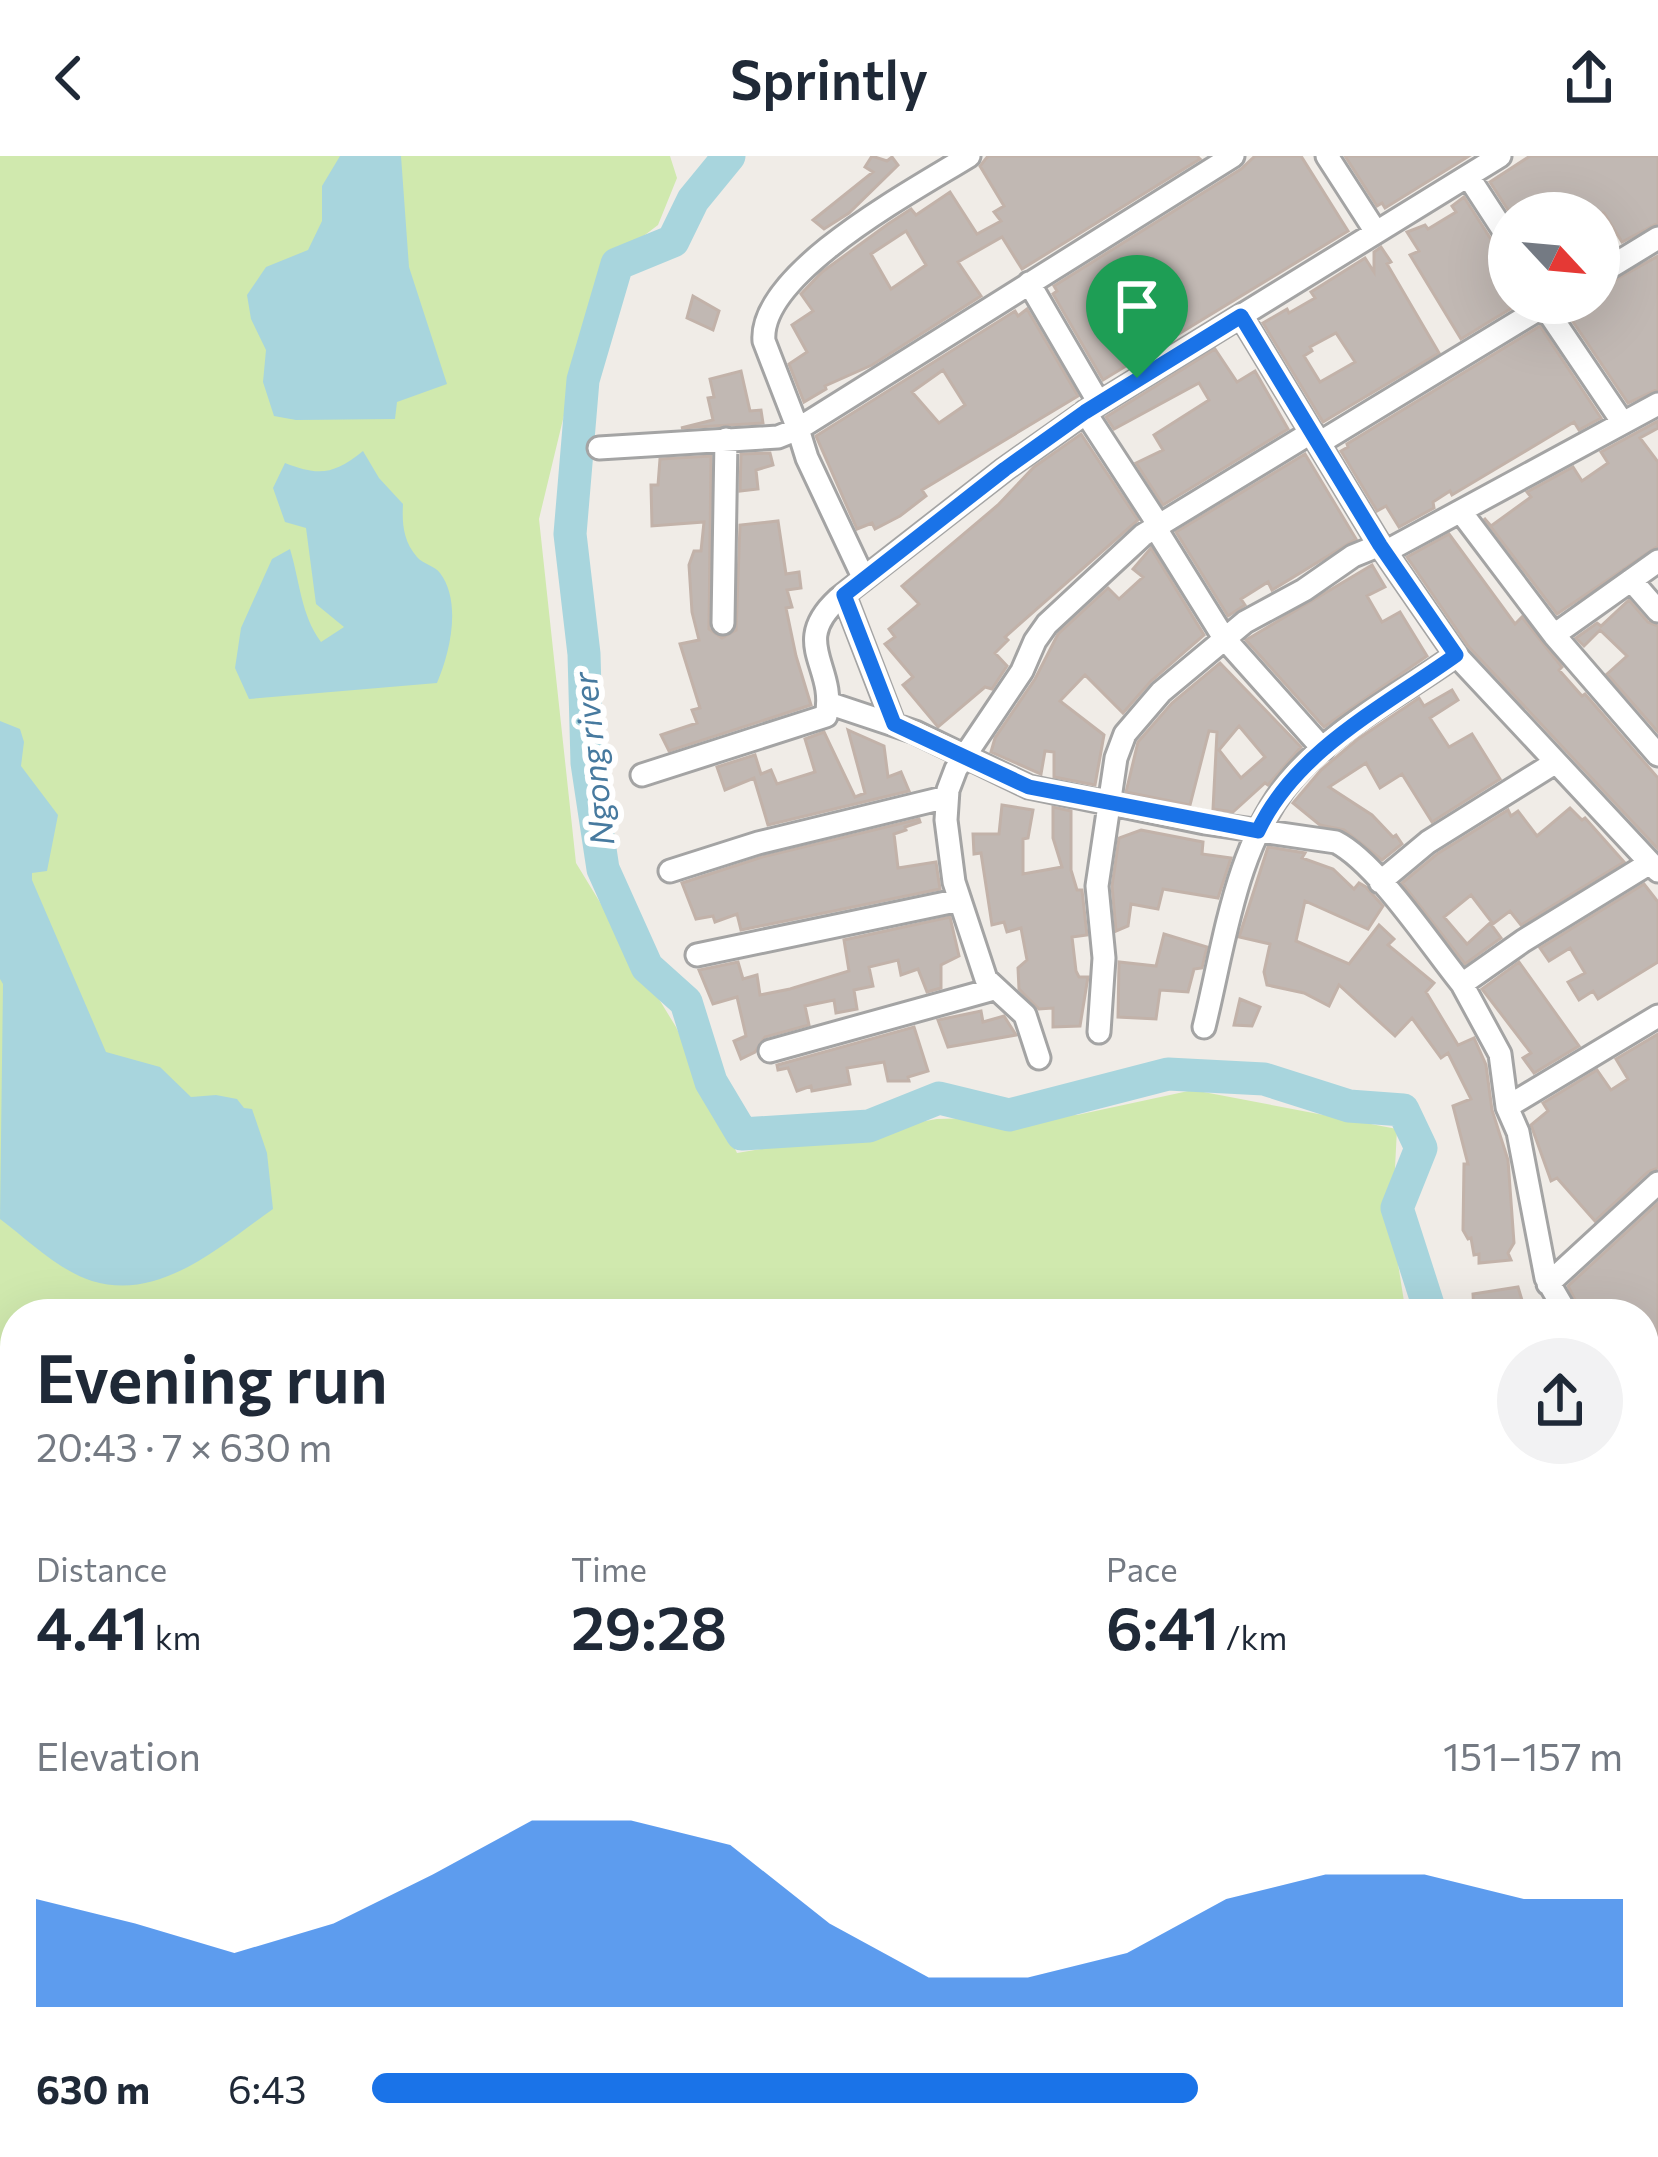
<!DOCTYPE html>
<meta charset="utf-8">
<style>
:root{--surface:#fff;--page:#f2f2f3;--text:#1f2937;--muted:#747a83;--accent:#1a73e8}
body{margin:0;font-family:Commissioner,sans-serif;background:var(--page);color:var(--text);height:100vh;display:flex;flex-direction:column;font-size:45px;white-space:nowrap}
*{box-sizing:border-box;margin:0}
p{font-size:39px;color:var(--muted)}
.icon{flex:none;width:66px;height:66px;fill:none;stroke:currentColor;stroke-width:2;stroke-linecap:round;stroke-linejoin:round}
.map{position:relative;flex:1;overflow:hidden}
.drawer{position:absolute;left:0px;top:1143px;width:1659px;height:858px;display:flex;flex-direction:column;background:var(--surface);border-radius:48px 48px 0 0;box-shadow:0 12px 48px #0002}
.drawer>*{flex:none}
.needle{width:78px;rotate:116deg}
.controls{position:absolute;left:1488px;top:36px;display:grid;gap:24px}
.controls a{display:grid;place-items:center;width:132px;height:132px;border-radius:50%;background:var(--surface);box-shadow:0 12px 48px #0002;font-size:60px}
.pin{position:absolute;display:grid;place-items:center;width:102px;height:102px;color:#fff;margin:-123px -51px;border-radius:50% 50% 50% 0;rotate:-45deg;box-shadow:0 0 12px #0007}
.pin .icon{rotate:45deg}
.round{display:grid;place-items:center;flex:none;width:126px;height:126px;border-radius:63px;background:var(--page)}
.headline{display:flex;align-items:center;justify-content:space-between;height:204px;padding:0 36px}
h1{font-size:66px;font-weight:600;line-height:90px}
.stats{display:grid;grid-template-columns:repeat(3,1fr);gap:18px;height:204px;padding:12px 36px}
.stats div{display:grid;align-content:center}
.stats b{font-size:60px;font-weight:600}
.stats small{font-size:33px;font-weight:400}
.stats p{font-size:33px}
.chart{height:336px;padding:24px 36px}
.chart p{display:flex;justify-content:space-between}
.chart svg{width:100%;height:216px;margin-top:12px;fill:var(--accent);opacity:.7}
ul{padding:0 36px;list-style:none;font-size:39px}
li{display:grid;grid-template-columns:192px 144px 1fr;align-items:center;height:90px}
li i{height:30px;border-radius:15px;background:var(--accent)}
header{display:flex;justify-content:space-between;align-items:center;height:156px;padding:0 36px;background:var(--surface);font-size:54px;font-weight:600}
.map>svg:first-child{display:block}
</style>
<header><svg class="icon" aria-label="back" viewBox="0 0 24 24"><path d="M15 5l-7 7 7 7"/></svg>Sprintly<svg class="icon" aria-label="share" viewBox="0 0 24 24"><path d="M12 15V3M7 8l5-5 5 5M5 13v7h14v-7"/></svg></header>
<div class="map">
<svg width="1658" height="2001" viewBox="0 0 1658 2001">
<rect width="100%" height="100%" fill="#f0ece7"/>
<!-- grass -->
<path fill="#d0e9ae" d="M0,0H670L677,22L658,69L599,114L539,363L576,707L676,871L737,997L937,963L1077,959L1193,934L1397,973L1392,1070L1406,1158H15V1986H1644V1721L1658,1729V2001H0Z"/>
<!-- water -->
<path fill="#a8d5dd" d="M340,0H401L409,111L447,228L397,246L395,263L296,264L274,260L263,226L266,194L251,163L247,139L266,111L308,94L322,65V30Z
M363,295L379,322L403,348C402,367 403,385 417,401C423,408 435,410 440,417C462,446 450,497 437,527L249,543L235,512L241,472L272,403L290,393C300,426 301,459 321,486L344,471L316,448L306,372L285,366L273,332L285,307C319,320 333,319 363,295Z
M0,565L20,573L24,586L21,610L58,659L47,715L32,717V724L106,896L160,911L191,941L216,939L237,943L244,952L252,953L267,997L273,1053C221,1089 161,1146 92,1125C58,1114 28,1084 0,1063L3,828L0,823Z"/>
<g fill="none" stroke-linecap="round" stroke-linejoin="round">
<!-- river -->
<path stroke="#a8d5dd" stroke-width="33" d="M729,0L693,44L673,85L617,108L583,224L570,378L584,498L587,607L603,713L647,811L686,846L711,926L742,978L869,970L939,942L1009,959L1168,918L1264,923L1349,950L1403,954L1421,992L1397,1052L1431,1158
M1644,1723L1658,1737"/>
</g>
<!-- building -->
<path fill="#c1b8b3" stroke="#c2b2a9" stroke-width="3" fill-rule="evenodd" d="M872,0L887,5L892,1L898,9L849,57L824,73L813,64L873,16L865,11Z
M988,0H1197L1200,3L1022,113L1002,81L958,106L981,140L872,209L825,230L826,233L804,246L789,208L807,196L792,169L813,155L801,138L822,116L888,68L911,53L916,59L950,36L977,78L1001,65L994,56L1004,50L980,10ZM906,75L926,109L891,133L871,98Z
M1255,0H1301L1348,75L1103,224L1053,138L1057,135L1054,130L1241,13Z
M1345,0H1469L1385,52L1382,47L1377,50Z
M1530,0H1658V67L1622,86L1604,57H1510L1490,26Z
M1464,41L1496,91L1509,98V147H1520L1461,183L1410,99L1419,95L1407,76L1425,69L1428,73L1456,56L1452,50Z
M1381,91L1391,106L1387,108L1439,197L1323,266L1263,167L1287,153L1289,157L1315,142L1311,136L1365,102L1374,116V96ZM1336,177L1355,206L1320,226L1304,200L1312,195L1310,191Z
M1658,100V233L1628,247L1563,151L1566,147H1599V133Z
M693,140L719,155L713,174L687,162Z
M1027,153L1078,240L922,334L926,340L900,360L875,373L872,367L857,373L816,280L1015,155L1018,160ZM943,214L965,249L939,267L912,236Z
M1540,170L1601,262L1579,274L1574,266L1452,339L1450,335L1433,346L1434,352L1399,371L1386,350L1377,355L1341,295L1348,291L1347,288Z
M1215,193L1237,226L1255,215L1288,273L1163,349L1136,307L1163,294L1154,279L1209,244L1199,227L1114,273L1106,261Z
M741,215L750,255L761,254L763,267L681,272L713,264L708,242L714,241L710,223Z
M1658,265V272L1640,282L1658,306V390L1557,458L1484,362L1491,370L1531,341L1527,336L1573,311L1582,325L1608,307L1601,296Z
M1081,278L1138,364L1005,481L1008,484L995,497L1007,510L992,533L985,531L938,571L903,529L913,521L885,488L895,481L889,473L919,448L902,430L998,349L1034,311Z
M770,297L773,309L756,314L758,333L740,335L741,298Z
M1305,298L1356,383L1272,434L1268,426L1241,443L1245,449L1228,460L1176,376Z
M711,300L709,473L722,482L736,474L740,369L778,365L786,418L799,416L801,432L787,434L792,451L786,452L796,500L811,549L669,595L661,579L697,567L692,554L700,552L680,488L699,484L692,456L689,409L694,395H701L704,366L652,370L651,329H658L660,303Z
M1449,378L1515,468L1522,461L1562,511L1559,514L1582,540L1585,538L1658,622V693L1468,490L1407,401Z
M1151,392L1204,479L1151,525L1123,557L1085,519L1060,545L1104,579L1095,629L1054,621V596L1045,595L1041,618L991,596L995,582L1035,523L1058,478L1108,432L1119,443L1143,421L1133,413Z
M1372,409L1385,431L1367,440L1382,466L1400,456L1427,500L1324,571L1246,484Z
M1629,444L1648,466L1658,470V576L1607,518L1627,500L1600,474L1584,490L1576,482L1597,467L1601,470Z
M1220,507L1301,591L1268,629L1265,627L1233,656L1213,653L1217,576L1209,575L1190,649L1126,636L1138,586L1172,547ZM1239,570L1265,601L1241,622L1219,594Z
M1452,534L1458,544L1430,562L1449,591L1472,578L1500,623L1432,666L1402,618L1380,632L1366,607L1329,631L1372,659L1393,681L1396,679L1402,688L1382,704L1344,674L1320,669L1293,647L1321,614L1358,583L1419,542L1424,550Z
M848,574L884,590L888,621L901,616L909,635L768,669L754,622L725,634L717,611L755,599L761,618L771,614L777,628L815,616L805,583L824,576L855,641L865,637Z
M1002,649L1033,654L1028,682L1023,683V718L1062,711L1053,682V651L1071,655V714L1077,734H1082L1087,779L1072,781L1076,815L1079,821H1088L1080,870L1053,871V852L1039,853L1019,833L1018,812L1027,804L1021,772L1007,776L1004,766L992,769L981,697L974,698L973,678H999Z
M1570,652L1582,664L1585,662L1624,706L1521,769L1510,755L1493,768L1471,739L1444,761L1467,788L1490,767L1501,782L1465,808L1402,727L1437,698L1508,654L1511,660L1518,655L1537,680Z
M919,663L920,666L905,671L906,674L894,678L898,712L936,706L940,733L741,774L737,758L715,766L713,760L696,763L682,727L762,701Z
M1141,674L1203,686L1202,698L1231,702L1218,742L1163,733L1158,753L1131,748L1128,770L1116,775L1112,730L1119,682Z
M1268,691L1305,697L1302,702L1333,713L1354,733L1359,727L1366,731L1383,750L1368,773L1305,745L1296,785L1349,808L1379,769L1394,783L1388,789L1434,827L1426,836L1458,889L1474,882L1486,909L1492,954L1508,1004L1514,1087L1508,1097L1511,1104L1479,1107V1098L1474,1099L1471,1082L1468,1083L1463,1074L1464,1008H1468L1453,950L1471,943L1448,897L1441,902L1412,862L1395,880L1339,829L1329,850L1304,837L1267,829L1264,816L1270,788L1239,781Z
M1644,728L1658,746V806L1598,843L1593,835L1579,844L1568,826L1585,817L1570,792L1549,805L1540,792Z
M950,761L959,800L941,809V832L927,836L918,813L901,819L898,804L869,811L873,830L854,834L857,853L836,857L834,844L805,850L809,869L765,881L755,896L741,903L734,885L746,880L737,841L713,848L699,814L738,806L743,823L757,819L760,839L790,833L849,815L844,784Z
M1164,778L1207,791L1202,812L1194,813L1188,836L1160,834L1156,863L1118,861L1119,806L1156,810Z
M1519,806L1579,890L1534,917L1523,902L1531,897L1482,833Z
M1240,843L1260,851L1252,870L1234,869Z
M981,855L983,866L1004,860L1016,879L948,891L938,864Z
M914,871L928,915L908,921L909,925H888L884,906L847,912L850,928L812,935L811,930L797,935L788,912L778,914L777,909Z
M1658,878V1012L1648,1016L1595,1065L1557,1022L1551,1025L1531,969L1548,955L1543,947L1597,914L1611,934L1628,923L1616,903Z
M1658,1047V1209L1644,1218V1158H1582L1568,1130Z
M1518,1131L1525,1154L1474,1158L1473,1138Z
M1644,1344L1658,1366V1389L1644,1396Z
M1658,1422V1456L1644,1464V1429Z
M1658,1503V1569L1644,1549V1513Z
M1658,1585V1644L1650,1633L1644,1636V1595Z"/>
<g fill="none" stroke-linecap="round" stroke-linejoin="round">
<defs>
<path id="minor" d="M1327,0L1376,76
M1468,20L1509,83
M1599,118L1658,82
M1029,127L1099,247
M1542,147L1623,267
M1241,160L1380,389L1456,499L1658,715
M1085,256L1158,368
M1319,287L1549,147
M599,292L778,281L798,273L764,185C758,117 916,33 969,0
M1461,356L1554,479L1658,599
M1155,371L1224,482L1323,593
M1385,396L1658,248
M864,423L807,302L798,273L1233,0
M1631,424L1658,455
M844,439L894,569
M723,467L726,283
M1554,479L1658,405
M828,547L915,576L1029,631L1205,667L1336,686C1377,707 1431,790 1462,828L1523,785L1650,707
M642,619L826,560C837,510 789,488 838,443L1005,313L1090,253L1500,0
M670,715L758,687L947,641
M1380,726L1428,686L1556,606
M697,799L960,744
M1462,828L1500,898L1507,951L1518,976L1546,1122L1567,1158
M1204,871C1225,786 1235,689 1293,621C1336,571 1403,537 1456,499
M1099,876L1104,802L1097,730L1116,602L1125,578L1161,536L1245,466L1304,434L1353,400L1380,389
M770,895L994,833
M1039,902L1025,859L986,823L954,726L946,664L948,634L956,613L1022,515L1035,485L1047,468L1143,379L1312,276
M1507,951L1658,860
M1548,1128L1658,1027
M1644,1239L1658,1258
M1644,1414L1658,1404
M1576,1986L1585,2001
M585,2001L695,1986"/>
</defs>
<!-- minor casing -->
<use href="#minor" stroke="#a4a4a4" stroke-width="27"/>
<!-- path -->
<path stroke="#f77470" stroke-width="3" stroke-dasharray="6 6" stroke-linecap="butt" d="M0,1250L15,1244"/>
<!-- minor -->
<use href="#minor" stroke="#fff" stroke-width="21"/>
</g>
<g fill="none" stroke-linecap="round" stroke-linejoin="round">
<defs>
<path id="route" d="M1241,160L1380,389L1456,499C1385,550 1296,594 1258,675L1029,631L894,568L844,439L1005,313L1085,256Z"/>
</defs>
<!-- route casing -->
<use href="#route" stroke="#fff" stroke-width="24"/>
<!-- route -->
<use href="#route" stroke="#1a73e8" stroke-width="15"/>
</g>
<g text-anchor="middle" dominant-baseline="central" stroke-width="12" stroke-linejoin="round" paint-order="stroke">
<!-- water labels -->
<g font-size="33" font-style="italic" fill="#477a9f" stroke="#fff">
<text transform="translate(592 603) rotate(-96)">Ngong river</text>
</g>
</g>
</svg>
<div class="controls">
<a><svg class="needle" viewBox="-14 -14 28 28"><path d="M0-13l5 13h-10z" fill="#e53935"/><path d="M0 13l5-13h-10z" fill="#747a83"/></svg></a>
</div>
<div class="pin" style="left:1137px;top:222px;background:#1e9e55"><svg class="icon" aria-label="arrive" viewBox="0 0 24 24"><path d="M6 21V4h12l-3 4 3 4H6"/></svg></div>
<section class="drawer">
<div class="headline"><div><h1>Evening run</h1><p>20:43 · 7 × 630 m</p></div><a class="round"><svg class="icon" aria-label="share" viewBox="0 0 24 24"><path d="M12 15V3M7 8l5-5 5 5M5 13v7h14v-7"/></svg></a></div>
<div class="stats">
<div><p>Distance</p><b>4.41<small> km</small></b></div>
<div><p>Time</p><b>29:28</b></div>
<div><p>Pace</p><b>6:41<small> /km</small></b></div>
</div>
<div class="chart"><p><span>Elevation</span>151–157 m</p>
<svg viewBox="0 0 160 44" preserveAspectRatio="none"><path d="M0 44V22L10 27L20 33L30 27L40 17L50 6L60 6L70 11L80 27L90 38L100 38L110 33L120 22L130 17L140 17L150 22L160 22V44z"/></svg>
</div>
<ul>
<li><b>630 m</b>6:43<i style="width:66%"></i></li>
</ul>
</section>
</div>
